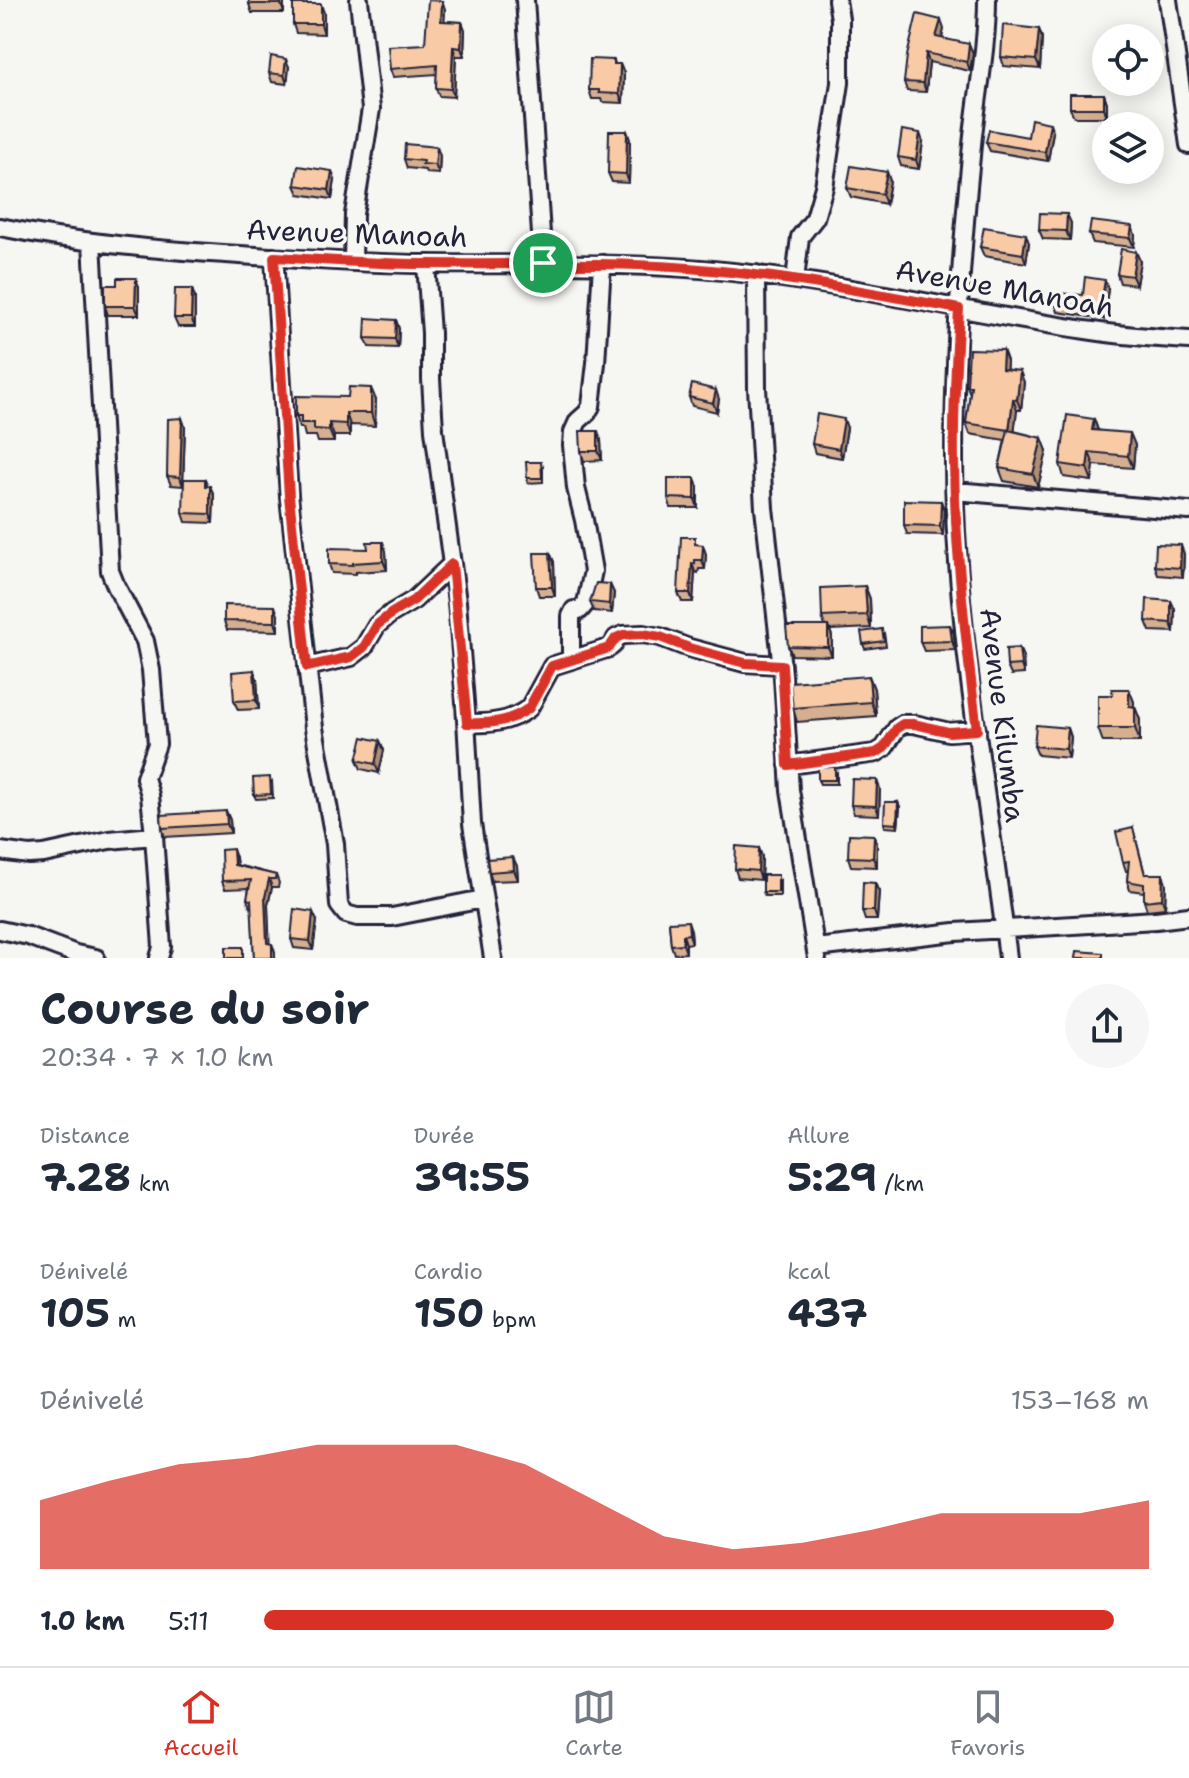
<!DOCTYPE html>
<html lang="fr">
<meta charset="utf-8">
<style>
:root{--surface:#fff;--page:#f6f6f7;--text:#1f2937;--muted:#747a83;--line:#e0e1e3;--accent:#d93025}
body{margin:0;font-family:"Shantell Sans",sans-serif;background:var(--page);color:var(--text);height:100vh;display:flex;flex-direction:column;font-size:30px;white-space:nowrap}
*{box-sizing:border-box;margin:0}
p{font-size:26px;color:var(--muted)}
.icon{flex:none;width:44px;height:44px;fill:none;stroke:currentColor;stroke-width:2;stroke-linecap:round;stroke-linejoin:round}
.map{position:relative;height:958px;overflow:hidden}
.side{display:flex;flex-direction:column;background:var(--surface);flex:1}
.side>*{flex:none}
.buttons{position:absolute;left:1092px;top:24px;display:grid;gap:16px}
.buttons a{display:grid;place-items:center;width:72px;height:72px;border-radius:50%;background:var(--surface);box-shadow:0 4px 20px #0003;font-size:40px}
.pin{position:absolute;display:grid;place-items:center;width:68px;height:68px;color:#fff;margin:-34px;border:4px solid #fff;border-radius:50%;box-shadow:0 2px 8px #0007}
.round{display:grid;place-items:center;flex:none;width:84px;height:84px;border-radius:42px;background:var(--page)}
.headline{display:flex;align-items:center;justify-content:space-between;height:136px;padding:0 40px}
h1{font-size:44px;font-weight:700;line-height:60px}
.figures{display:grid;grid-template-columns:repeat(3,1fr);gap:12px;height:136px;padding:8px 40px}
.figures div{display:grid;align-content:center}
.figures b{font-size:40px;font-weight:700}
.figures small{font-size:22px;font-weight:400}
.figures p{font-size:22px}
.chart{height:224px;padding:16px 40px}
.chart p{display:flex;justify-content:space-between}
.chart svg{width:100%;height:144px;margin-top:8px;fill:var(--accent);opacity:.7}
ul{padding:0 40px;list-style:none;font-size:26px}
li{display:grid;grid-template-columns:128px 96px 1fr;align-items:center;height:60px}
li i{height:20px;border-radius:10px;background:var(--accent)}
.tabs{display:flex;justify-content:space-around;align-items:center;height:112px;border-top:2px solid var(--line);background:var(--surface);font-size:22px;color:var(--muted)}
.tabs a{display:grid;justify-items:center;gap:4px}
.tabs .current{color:var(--accent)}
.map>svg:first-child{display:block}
</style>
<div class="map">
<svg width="1189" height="958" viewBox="0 0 1189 958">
<rect width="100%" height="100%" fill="#f6f6f2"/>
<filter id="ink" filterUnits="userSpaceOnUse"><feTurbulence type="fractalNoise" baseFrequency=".0125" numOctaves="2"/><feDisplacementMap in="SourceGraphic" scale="16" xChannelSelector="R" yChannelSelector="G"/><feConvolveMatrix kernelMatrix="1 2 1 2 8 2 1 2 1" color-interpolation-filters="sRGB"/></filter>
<g filter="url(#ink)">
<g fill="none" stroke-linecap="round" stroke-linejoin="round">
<defs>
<path id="minor" d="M525,0L543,263
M987,0C987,52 975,104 971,156C961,257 954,358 954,459C954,626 988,792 1008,958
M1168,0L1189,145
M0,227C79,243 160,250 240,255C302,259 365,264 427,264C514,265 600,262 687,268C824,277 957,312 1093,331C1125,336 1157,338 1189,340
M92,242L110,571L116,586L145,641L151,670L157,744L145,778L150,795L154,836L162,947L159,958
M274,257L289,496L314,728L335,844L339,905L346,914L357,917H392L483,899
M353,261L354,214L371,109L359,0
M426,264L431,333V379L434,430L457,602L465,702L472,824L493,958
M756,274L757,388L764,508L783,677L790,790L817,958
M795,280L800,237L815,218L824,187L840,83V19L837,0
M955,491L1189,511
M571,659V616L574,610H580L586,603L593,571L584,520L576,488L572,445L573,432L578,421L587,413L591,406L596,363L602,264
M307,667L351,657L364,647L377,625L392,613L414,600L452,564
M467,723C489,724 511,722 529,708L552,666L609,648L613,645L616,638L623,635L643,634L660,637L689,648L745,663L782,665
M788,765L876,753L884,748L897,728L903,724H914L949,732L977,730
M0,851L29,855L44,854L109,840L154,836
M0,930L28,936L76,954L96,958
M816,948L955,932L1156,920L1189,916"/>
</defs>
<!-- minor casing -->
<use href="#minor" stroke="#22223b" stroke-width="22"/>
<!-- minor -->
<use href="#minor" stroke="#f6f6f2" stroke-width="16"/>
</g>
<!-- wall -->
<path fill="#d5af8f" stroke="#22223b" stroke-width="2" d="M284,0V13H252L249,4Z
M445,9L444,21L462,22L465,30L464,56H456L454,97L439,96L436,88L437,74L393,77L390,69L425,44Z
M324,13V34L296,33L293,24Z
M944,29L942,38L973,53L970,71L929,62L926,92L907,91L904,82Z
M1039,29L1042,38L1040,69L1004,66L1001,57Z
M614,60L615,64L624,73L623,103L602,102L601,99H592L589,90Z
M289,67L287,84L272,82L269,73Z
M1111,82H1131V87H1113Z
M1104,94L1107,103V117H1074L1070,108Z
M627,131L630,140L629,183L612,182L608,173Z
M1053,132L1048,161L990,151L986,142L1028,137Z
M923,142L919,169L901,166L898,157Z
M440,156L439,174L426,173L425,170L407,168L404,159Z
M887,172L890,181L886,204L851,197L847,188Z
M335,180L332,199L299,194L295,185Z
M1071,223L1070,240L1043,239L1039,230Z
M1132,226L1135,235L1134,247L1093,243L1089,234Z
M1029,243L1026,263L984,256L980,247Z
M1136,252L1140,261L1136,285L1120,283L1117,274Z
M139,287V315H108L105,306Z
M192,289L195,298V327H178L174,318Z
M1108,289L1104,319L1058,312L1055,303Z
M396,320L399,329L398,348L369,347L365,338Z
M1003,350L1007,361L1006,370L1024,382L1021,410H1017L1014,431L1042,438L1047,451L1038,487L1004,481L999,468L1005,440L970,434L966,423L970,394L967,386Z
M689,397L719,399L717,412L692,406Z
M376,400L375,426L350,425V436H334V442H318L316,436H305L303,428H300L296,416Z
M182,418L185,427L183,486L171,485L167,476Z
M1094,419L1098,430L1135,445L1133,468L1094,465L1092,481L1064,477L1060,464Z
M847,428L842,458L815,453L812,444Z
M601,440L602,460L584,461L581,451Z
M543,466V482L528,483L527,478Z
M205,479L208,486L214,495L213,523L186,522L183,513Z
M698,487V508H671L668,498Z
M941,501L944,510L943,535L907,534L904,525Z
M698,545L706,554L705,569H699L698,573L695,572L693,602H682L678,593Z
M386,551L387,570L356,572V574L332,573L329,564Z
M550,553L554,562L555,596H539L536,587Z
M1184,554L1183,577L1158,575L1155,566Z
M865,586L870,599L871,628L830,630L832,636V656L792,655L788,646L825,626L822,617Z
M614,593L612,613L594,611L590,602Z
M1171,601L1175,610L1174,632L1150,631L1146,621Z
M278,615V631L227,630L224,621Z
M884,633L886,646L865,649L863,644Z
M954,634L955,650L924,651L920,642Z
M1019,648L1023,657L1024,674L1011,675L1007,666Z
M254,670L257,679L259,709L238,710L234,701Z
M869,676L874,689L876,716L797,722L793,708Z
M1129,689L1134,702V706L1135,707L1140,720V742H1103L1098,728L1113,695Z
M1068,728L1071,737L1069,758L1038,755L1034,746Z
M380,741L384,750L379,773L361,769L357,760Z
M837,772V784H820L818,780Z
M272,781L273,798L256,799L254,795Z
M880,789L879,815L854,814L851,805Z
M898,802L900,807L898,828L885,827L884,823Z
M226,811L230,820L231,833L165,837L162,828Z
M1133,828L1145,874L1166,883L1165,908L1147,910L1144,901V892L1130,890L1127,881L1128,871H1126L1123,862Z
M877,844V867L851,866L848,857Z
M759,848L762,857L761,880L738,878L735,869Z
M236,858L237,865L276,875L279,883L278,887H272L268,905L269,944H272L275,952V958H254L252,908L250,907L247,899L249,888L225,889L222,881Z
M517,866L518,880L492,881L489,872Z
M780,880V896H765L763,892Z
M879,892L877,920H865L862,911Z
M317,921L313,950L294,948L291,939Z
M669,922L691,930L692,943L686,944V953L674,954L671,945Z"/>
<!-- shaded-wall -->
<path fill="#ae8e74" stroke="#22223b" stroke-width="2" d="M281,0H284V13L281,4Z
M442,1L445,9L444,30L441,21Z
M321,4L324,13V34L321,24Z
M941,20L944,29L940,46L936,37Z
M462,22L465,30L464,56L461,48Z
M1039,29L1042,38L1040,69L1036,60Z
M969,44L973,53L970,71L967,62Z
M453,47L456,56L454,97L451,89Z
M926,53L929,62L926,92L923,83Z
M286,59L289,67L287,84L284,75Z
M620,64L624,73L623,103L619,94Z
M1104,94L1107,103V117L1104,108Z
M1050,123L1053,132L1048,161L1045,152Z
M627,131L630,140L629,183L626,174Z
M920,133L923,142L919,169L916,160Z
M437,147L440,156L439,174L435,165Z
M332,171L335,180L332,199L329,190Z
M887,172L890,181L886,204L882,194Z
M1067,214L1071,223L1070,240L1066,231Z
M1132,226L1135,235L1134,247L1130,238Z
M1026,234L1029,243L1026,263L1023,254Z
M1136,252L1140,261L1136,285L1132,276Z
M136,278L139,287V315L135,306Z
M1105,280L1108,289L1104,319L1100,310Z
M192,289L195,298V327L191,318Z
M396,320L399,329L398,348L395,339Z
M1003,350L1007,361L1006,380L1002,369Z
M1020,371L1024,382L1021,410L1017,400Z
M371,388L376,400L375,426L371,413Z
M716,390L719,399L717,412L713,403Z
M1013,399L1017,410L1013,441L1009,430Z
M346,413L350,425V436L346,424Z
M182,418L185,427L183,486L180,477Z
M844,419L847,428L842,458L839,449Z
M1094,419L1098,431L1092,430Z
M329,423L334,436V442L329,430Z
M598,431L601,440L602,460L598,451Z
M1130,433L1135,445L1133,468L1128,456Z
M1042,438L1047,451L1038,487L1033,474Z
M1089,452L1094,465L1092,481L1087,468Z
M695,478L698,487V508L695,499Z
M210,486L214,495L213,523L210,514Z
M941,501L944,510L943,535L940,526Z
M383,542L386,551L387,570L383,561Z
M703,545L706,554L705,569L702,560Z
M1181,545L1184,554L1183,577L1180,568Z
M550,553L554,562L555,596L552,587Z
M692,563L695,572L693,602L690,593Z
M610,584L614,593L612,613L609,604Z
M865,586L870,599L871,628L867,615Z
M1171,601L1175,610L1174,632L1171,623Z
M275,606L278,615V631L275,622Z
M950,625L954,634L955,650L952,641Z
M828,626L832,636V656L828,647Z
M1019,648L1023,657L1024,674L1021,665Z
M254,670L257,679L259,709L256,700Z
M869,676L874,689L876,716L871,702Z
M1129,689L1134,702V720L1129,706Z
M1135,707L1140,720V742L1135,728Z
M1068,728L1071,737L1069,758L1066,749Z
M380,741L384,750L379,773L375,764Z
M877,780L880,789L879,815L876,806Z
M898,802L900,807L898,828L897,824Z
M226,811L230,820L231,833L227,824Z
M874,835L877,844V867L873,858Z
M759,848L762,857L761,880L758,871Z
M233,849L236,858L237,873L234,865Z
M513,857L517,866L518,880L514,870Z
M1163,874L1166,883L1165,908L1162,899Z
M269,879L272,887L268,905L270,952L267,943L265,897Z
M875,883L879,892L877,920L874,911Z
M313,912L317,921L313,950L310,941Z
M688,921L691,930L692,943L689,934Z
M683,935L686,944V953L683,944Z
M272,944L275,952V958H272Z"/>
<!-- building -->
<path fill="#f8cba6" stroke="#22223b" stroke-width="2" d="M249,0H281V4H249Z
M428,0L442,1L441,21L462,22L461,48L453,47L451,89L436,88L437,65L390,69L388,46L425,44Z
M293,4H321V24H293Z
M917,14L941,20L936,37L969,44L967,62L926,53L923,83L904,82L907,56Z
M1003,25L1039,29L1036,60L1001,57Z
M271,56L286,59L284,75L269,73Z
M590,59L614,60V64H620L619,94L599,93V90H589Z
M1070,94H1104V108H1070Z
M1031,119L1050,123L1045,152L986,142L989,130L1028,137Z
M902,130L920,133L916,160L898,157Z
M609,131H627L626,174L608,173Z
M405,144L437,147L435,165L422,164L423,161L404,159Z
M298,166L332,171L329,190L295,185Z
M851,166L887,172L882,194L847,188Z
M1040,213L1067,214L1066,231L1039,230Z
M1091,221L1132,226L1130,238L1089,234Z
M984,227L1026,234L1023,254L980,247Z
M1121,249L1136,252L1132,276L1117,274Z
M1085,277L1105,280L1100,310L1055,303L1056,293L1083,295Z
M117,278H136L135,306H105V285H117Z
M175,289H192L191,318H174Z
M366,318L396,320L395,339L365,338Z
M969,349L1003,350L1002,369L1020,371L1017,400L1013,399L1009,430L966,423L971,386H967Z
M692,384L716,390L713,403L689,397Z
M349,387L371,388V413H346V424L329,423V430L314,429V423H301V416H296V396L348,397Z
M817,414L844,419L839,449L812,444Z
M1067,415L1094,419L1092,430L1130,433L1128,456L1089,452L1087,468L1060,464Z
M182,418L180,477L167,476L168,419Z
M1008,430L1042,438L1033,474L999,468Z
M580,431H598V451H581Z
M526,462H541L542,478H527Z
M668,478H695V499L668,498Z
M184,479H205V486H210V514L183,513Z
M904,500L941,501L940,526L904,525Z
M681,537H695V544L703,545L702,560H695V564L692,563L690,593H678Z
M367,542H383V561L353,563V565L329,564V548L368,549Z
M1156,544L1181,545L1180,568L1155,566Z
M534,553H550L552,587H536Z
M596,583L610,584L609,604L590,602Z
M865,586L867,615L822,617L821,588Z
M1147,599L1171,601V623L1146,621Z
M224,605L275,606V622L224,621Z
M950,625L952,641L920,642V626Z
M786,626H828V647L788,646Z
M882,629L884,641L863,644L861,632Z
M1019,648L1021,665L1007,666L1006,649Z
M254,670L256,700L234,701L232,672Z
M869,676L871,702L793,708L790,682Z
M1112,689H1129V706L1135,707V728H1098V695H1113Z
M1036,725L1068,728L1066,749L1034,746Z
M363,737L380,741L375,764L357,760Z
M818,767H835V780H818Z
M270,777L271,794L254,795L253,778Z
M852,779L877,780L876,806L851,805Z
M885,802H898L897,824L884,823Z
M226,811L227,824L162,828L161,815Z
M1133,828L1145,875V874H1163L1162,899L1144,901V884L1127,881L1129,861L1123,862L1116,832Z
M849,834L874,835L873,858L848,857Z
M736,846L759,848L758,871L735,869Z
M233,849L234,865L276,875L275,879H269L265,897L267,943L272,944V958H254L251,900L247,899L251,880L222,881L221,850Z
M513,857L514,870L489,872L487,859Z
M763,875H778V892H763Z
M863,882L875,883L874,911H862Z
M294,909L313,912L310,941L291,939Z
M688,921L689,934L683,935V944L671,945L669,922Z
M226,947H243V958H226Z
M1077,951L1103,953V958H1076Z"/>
</g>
<g fill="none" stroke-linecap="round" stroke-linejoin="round" filter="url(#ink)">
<defs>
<path id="route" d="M274,257C325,260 376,264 426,264C514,265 601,261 688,268C779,275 869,292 959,309C956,360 953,410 954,461C955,551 966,641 977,730L949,732L914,724H903L897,728L884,748L876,753L788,765L782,665L745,663L689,648L660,637L643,634L623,635L616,638L609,648L552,666L529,708C511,722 489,724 467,723L452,564L414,600L392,613L377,625L364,647L351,657L307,667L289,496Z"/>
</defs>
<!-- route casing -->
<use href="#route" stroke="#fff" stroke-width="16"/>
<!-- route -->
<use href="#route" stroke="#d93025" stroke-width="10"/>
</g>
<g text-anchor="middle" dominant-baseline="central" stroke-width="7" stroke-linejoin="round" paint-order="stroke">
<!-- street labels -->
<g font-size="28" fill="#22223b" stroke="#f6f6f2">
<text transform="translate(357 233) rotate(2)">Avenue Manoah</text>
<text transform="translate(1005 288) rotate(10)">Avenue Manoah</text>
<text transform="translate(1003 715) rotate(83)">Avenue Kilumba</text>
</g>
</g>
</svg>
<div class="buttons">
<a><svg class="icon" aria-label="locate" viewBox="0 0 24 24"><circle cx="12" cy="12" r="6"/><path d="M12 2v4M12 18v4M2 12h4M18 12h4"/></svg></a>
<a><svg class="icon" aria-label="layers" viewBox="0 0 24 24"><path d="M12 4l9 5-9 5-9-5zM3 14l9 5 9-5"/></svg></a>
</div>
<div class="pin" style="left:543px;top:263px;background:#1e9e55"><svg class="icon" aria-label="arrive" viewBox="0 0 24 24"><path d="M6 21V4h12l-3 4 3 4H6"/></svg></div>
</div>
<section class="side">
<div class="headline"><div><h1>Course du soir</h1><p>20:34 · 7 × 1.0 km</p></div><a class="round"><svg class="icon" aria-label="share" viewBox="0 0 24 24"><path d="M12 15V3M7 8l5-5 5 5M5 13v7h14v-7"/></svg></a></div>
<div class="figures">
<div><p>Distance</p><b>7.28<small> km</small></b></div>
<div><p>Durée</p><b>39:55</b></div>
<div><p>Allure</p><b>5:29<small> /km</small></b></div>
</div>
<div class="figures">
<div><p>Dénivelé</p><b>105<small> m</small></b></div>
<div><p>Cardio</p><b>150<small> bpm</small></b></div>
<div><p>kcal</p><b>437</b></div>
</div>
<div class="chart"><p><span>Dénivelé</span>153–168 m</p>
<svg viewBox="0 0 160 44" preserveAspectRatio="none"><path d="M0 44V23L10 17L20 12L30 10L40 6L50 6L60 6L70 12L80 23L90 34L100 38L110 36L120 32L130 27L140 27L150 27L160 23V44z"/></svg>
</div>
<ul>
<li><b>1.0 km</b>5:11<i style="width:96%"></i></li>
</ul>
</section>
<nav class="tabs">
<a class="current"><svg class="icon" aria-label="home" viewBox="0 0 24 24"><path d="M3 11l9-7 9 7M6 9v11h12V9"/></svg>Accueil</a>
<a><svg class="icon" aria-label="map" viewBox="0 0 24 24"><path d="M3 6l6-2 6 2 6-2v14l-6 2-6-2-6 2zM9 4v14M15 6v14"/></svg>Carte</a>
<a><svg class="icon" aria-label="saved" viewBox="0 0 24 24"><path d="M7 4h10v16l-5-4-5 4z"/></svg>Favoris</a>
</nav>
